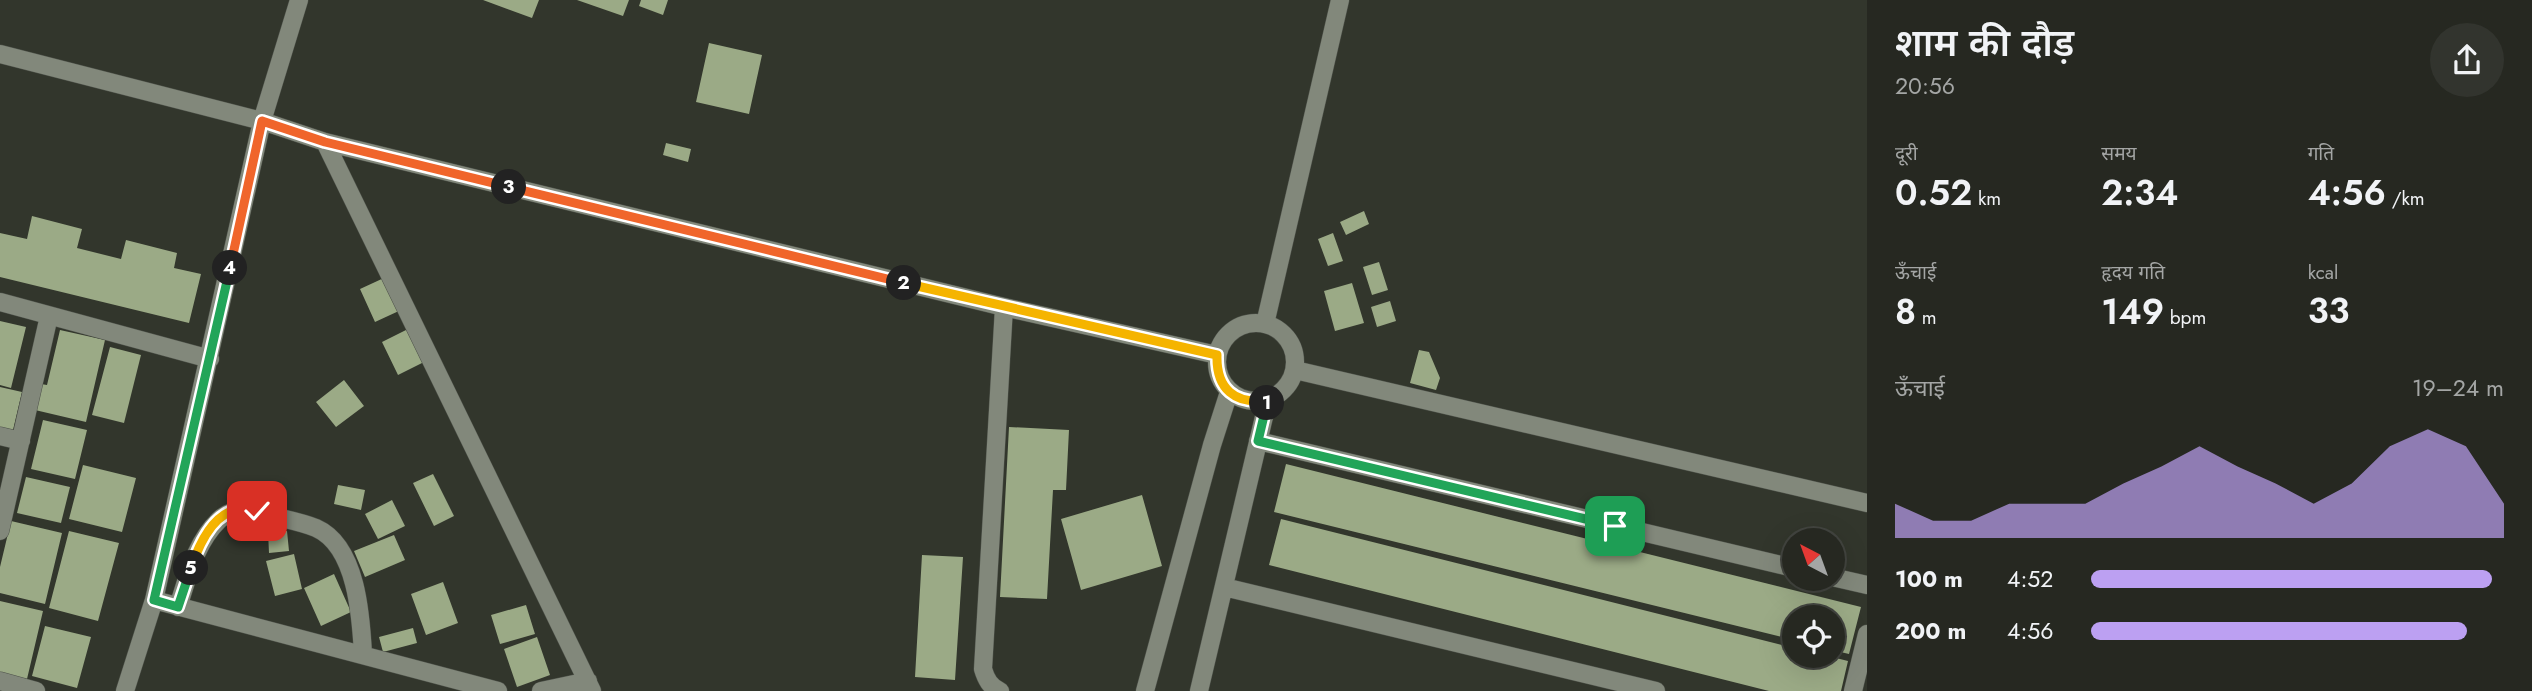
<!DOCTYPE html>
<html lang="hi">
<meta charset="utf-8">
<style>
:root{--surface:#262821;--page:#32342e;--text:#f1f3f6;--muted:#a4a6a5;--line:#42443f;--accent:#bca0f2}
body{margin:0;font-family:Jost,"Noto Sans Devanagari",sans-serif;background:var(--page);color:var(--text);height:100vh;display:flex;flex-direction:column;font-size:26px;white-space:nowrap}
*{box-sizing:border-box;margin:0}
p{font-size:23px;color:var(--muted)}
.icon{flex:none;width:38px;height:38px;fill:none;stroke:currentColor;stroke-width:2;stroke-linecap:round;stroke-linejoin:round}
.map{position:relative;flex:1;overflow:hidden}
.panel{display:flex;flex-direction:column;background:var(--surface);width:665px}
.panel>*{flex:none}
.needle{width:46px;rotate:319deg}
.fabs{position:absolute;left:1782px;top:528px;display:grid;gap:14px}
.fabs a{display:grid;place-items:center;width:63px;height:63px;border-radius:50%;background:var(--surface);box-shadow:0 7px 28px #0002,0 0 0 2px var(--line);font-size:35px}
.pin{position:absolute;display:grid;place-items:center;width:60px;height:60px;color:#fff;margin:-30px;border-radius:14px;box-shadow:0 4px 10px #0006}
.km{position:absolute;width:35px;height:35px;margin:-18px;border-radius:50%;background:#222;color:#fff;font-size:19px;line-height:35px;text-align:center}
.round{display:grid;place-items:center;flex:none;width:74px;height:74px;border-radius:37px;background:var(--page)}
.head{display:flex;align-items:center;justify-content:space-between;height:119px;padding:0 28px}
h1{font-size:38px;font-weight:600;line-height:52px}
.stats{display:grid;grid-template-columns:repeat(3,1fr);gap:10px;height:119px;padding:7px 28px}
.stats div{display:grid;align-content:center}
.stats b{font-size:35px;font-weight:600}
.stats small{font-size:19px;font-weight:400}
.stats p{font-size:19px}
.chart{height:196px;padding:14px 28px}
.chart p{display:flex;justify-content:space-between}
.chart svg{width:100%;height:126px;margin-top:7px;fill:var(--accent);opacity:.7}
ul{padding:0 28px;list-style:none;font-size:23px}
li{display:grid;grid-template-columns:112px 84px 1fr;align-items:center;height:52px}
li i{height:18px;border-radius:9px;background:var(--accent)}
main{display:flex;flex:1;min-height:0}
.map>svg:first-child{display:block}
</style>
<main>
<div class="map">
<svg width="1867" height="691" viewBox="0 0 1867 691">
<rect width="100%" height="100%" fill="#32362c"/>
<!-- building -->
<path fill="#9baa86" d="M483,0H539L532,18Z
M577,0H629L623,16Z
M641,0H668L663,15L639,6Z
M709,43L762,55L749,114L696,102Z
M666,143L691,149L688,162L663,155Z
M1364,211L1369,224L1346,235L1340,222Z
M32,216L82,229L77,248L121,259L126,240L177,253L174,268L201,274L189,323L0,277V233L27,239Z
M1333,233L1343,261L1328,266L1318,239Z
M1379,262L1388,290L1372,295L1363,267Z
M386,277L401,310L375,322L360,289Z
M1352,283L1364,323L1335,331L1324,291Z
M1390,301L1396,321L1377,327L1371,307Z
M0,321L26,327L11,388L0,385Z
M408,329L424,362L398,375L382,342Z
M60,330L105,340L86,422L35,410L41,384L47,385Z
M110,347L141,355L124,423L92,415Z
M1419,350L1429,352L1440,378L1436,390L1410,383Z
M344,380L364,406L336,427L316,402Z
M0,387L22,392L13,430L0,427Z
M43,420L87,430L75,479L31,469Z
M1009,427L1069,430L1066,490H1053L1047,599L1000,597Z
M1286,464L1861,607L1849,654L1832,650V618H1794V640L1274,512Z
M83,465L136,478L122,532L69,519Z
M433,474L454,516L434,526L413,483Z
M26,477L70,487L61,523L17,513Z
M338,485L365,490L361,510L334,504Z
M1142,495L1162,566L1081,590L1061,519Z
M392,500L405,526L378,539L365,514Z
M1281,519L1794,648V656H1828L1848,661L1841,691H1769L1269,565Z
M11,521L62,533L45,604L0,593V567Z
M69,531L119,543L98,621L49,608Z
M287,531L289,551L269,553L268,532Z
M394,535L405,560L365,577L354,551Z
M294,554L302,589L275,596L266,561Z
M922,555L963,557L955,680L915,677Z
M334,574L351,612L321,626L304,588Z
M443,582L458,623L426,635L411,594Z
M0,601L43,611L27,679L0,673Z
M526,605L535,634L500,644L491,615Z
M45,626L91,637L77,688L32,676Z
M413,628L417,643L383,652L379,637Z
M537,637L550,675L517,687L504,649Z"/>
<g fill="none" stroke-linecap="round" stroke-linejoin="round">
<defs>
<path id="minor" d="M0,54L262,121L325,142L1004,307L1217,355
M325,142L592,691
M0,302L210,359
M1217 362a39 39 0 1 1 78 0a39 39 0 1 1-78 0Z
M1265,324L1340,0
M1295,370L1867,503
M0,436L21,441
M1258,441L1794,568
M0,531L49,316
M1832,577L1867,585
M1224,587L1656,691
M154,600L498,691
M178,607C188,577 195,543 219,520C234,506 251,509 269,515C284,519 302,522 316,528C357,546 361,617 363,654
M0,681L36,691
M125,691L154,600L262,121L299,0
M541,691L588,681
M1000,691C990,687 986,679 983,669L1004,307
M1145,691L1212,445L1229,392
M1199,691L1268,400
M1853,691L1867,634"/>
</defs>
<!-- minor casing -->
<use href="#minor" stroke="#4e524a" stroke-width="19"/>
<!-- minor -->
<use href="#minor" stroke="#82887b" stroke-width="18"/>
</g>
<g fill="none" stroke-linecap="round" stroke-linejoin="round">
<defs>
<path id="split-1" d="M1267,403L1258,441L1615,526"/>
<path id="split-2" d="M904,283L1217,355C1216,389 1235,405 1268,400L1267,403"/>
<path id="split-3" d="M509,187L904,283"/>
<path id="split-4" d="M230,268L262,121L325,142L509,187"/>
<path id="split-5" d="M191,568L178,607L154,600L230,268"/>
<path id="split-6" d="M191,568C198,547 213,512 240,509C245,509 252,511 257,511"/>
</defs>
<!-- split-1 casing -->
<use href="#split-1" stroke="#fff" stroke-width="14"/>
<!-- split-2 casing -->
<use href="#split-2" stroke="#fff" stroke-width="14"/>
<!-- split-3 casing -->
<use href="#split-3" stroke="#fff" stroke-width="14"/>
<!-- split-4 casing -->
<use href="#split-4" stroke="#fff" stroke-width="14"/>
<!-- split-5 casing -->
<use href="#split-5" stroke="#fff" stroke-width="14"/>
<!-- split-6 casing -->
<use href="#split-6" stroke="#fff" stroke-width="14"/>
<!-- split-1 -->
<use href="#split-1" stroke="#22a559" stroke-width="9"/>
<!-- split-2 -->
<use href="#split-2" stroke="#f5b400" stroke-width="9"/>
<!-- split-3 -->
<use href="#split-3" stroke="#f0652b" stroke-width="9"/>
<!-- split-4 -->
<use href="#split-4" stroke="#f0652b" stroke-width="9"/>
<!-- split-5 -->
<use href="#split-5" stroke="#22a559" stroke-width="9"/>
<!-- split-6 -->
<use href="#split-6" stroke="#f5b400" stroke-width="9"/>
</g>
</svg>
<div class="fabs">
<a><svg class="needle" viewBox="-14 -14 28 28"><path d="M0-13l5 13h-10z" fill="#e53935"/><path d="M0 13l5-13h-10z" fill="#a4a6a5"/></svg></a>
<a><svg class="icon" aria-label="locate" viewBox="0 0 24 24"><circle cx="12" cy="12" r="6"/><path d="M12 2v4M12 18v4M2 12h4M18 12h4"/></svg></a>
</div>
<div class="pin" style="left:1615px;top:526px;background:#1e9e55"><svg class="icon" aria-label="arrive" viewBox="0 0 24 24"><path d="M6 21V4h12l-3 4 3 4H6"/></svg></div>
<div class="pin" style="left:257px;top:511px;background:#d93025"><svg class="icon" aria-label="check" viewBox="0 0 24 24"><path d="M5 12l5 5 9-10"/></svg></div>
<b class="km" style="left:1267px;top:403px">1</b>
<b class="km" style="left:904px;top:283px">2</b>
<b class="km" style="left:509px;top:187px">3</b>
<b class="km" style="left:230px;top:268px">4</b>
<b class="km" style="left:191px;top:568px">5</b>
</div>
<section class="panel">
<div class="head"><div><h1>शाम की दौड़</h1><p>20:56</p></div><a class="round"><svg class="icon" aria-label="share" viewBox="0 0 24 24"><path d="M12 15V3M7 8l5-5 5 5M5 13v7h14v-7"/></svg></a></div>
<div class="stats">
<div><p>दूरी</p><b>0.52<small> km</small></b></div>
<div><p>समय</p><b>2:34</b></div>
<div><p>गति</p><b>4:56<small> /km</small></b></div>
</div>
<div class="stats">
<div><p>ऊँचाई</p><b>8<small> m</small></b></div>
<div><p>हृदय गति</p><b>149<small> bpm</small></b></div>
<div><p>kcal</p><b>33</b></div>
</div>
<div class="chart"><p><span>ऊँचाई</span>19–24 m</p>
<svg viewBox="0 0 160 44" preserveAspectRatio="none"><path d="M0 44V32L10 38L20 38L30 32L40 32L50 32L60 25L70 19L80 12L90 19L100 25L110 32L120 25L130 12L140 6L150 12L160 32V44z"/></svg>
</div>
<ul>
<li><b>100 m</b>4:52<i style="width:97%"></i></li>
<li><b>200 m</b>4:56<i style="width:91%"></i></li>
</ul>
</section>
</main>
